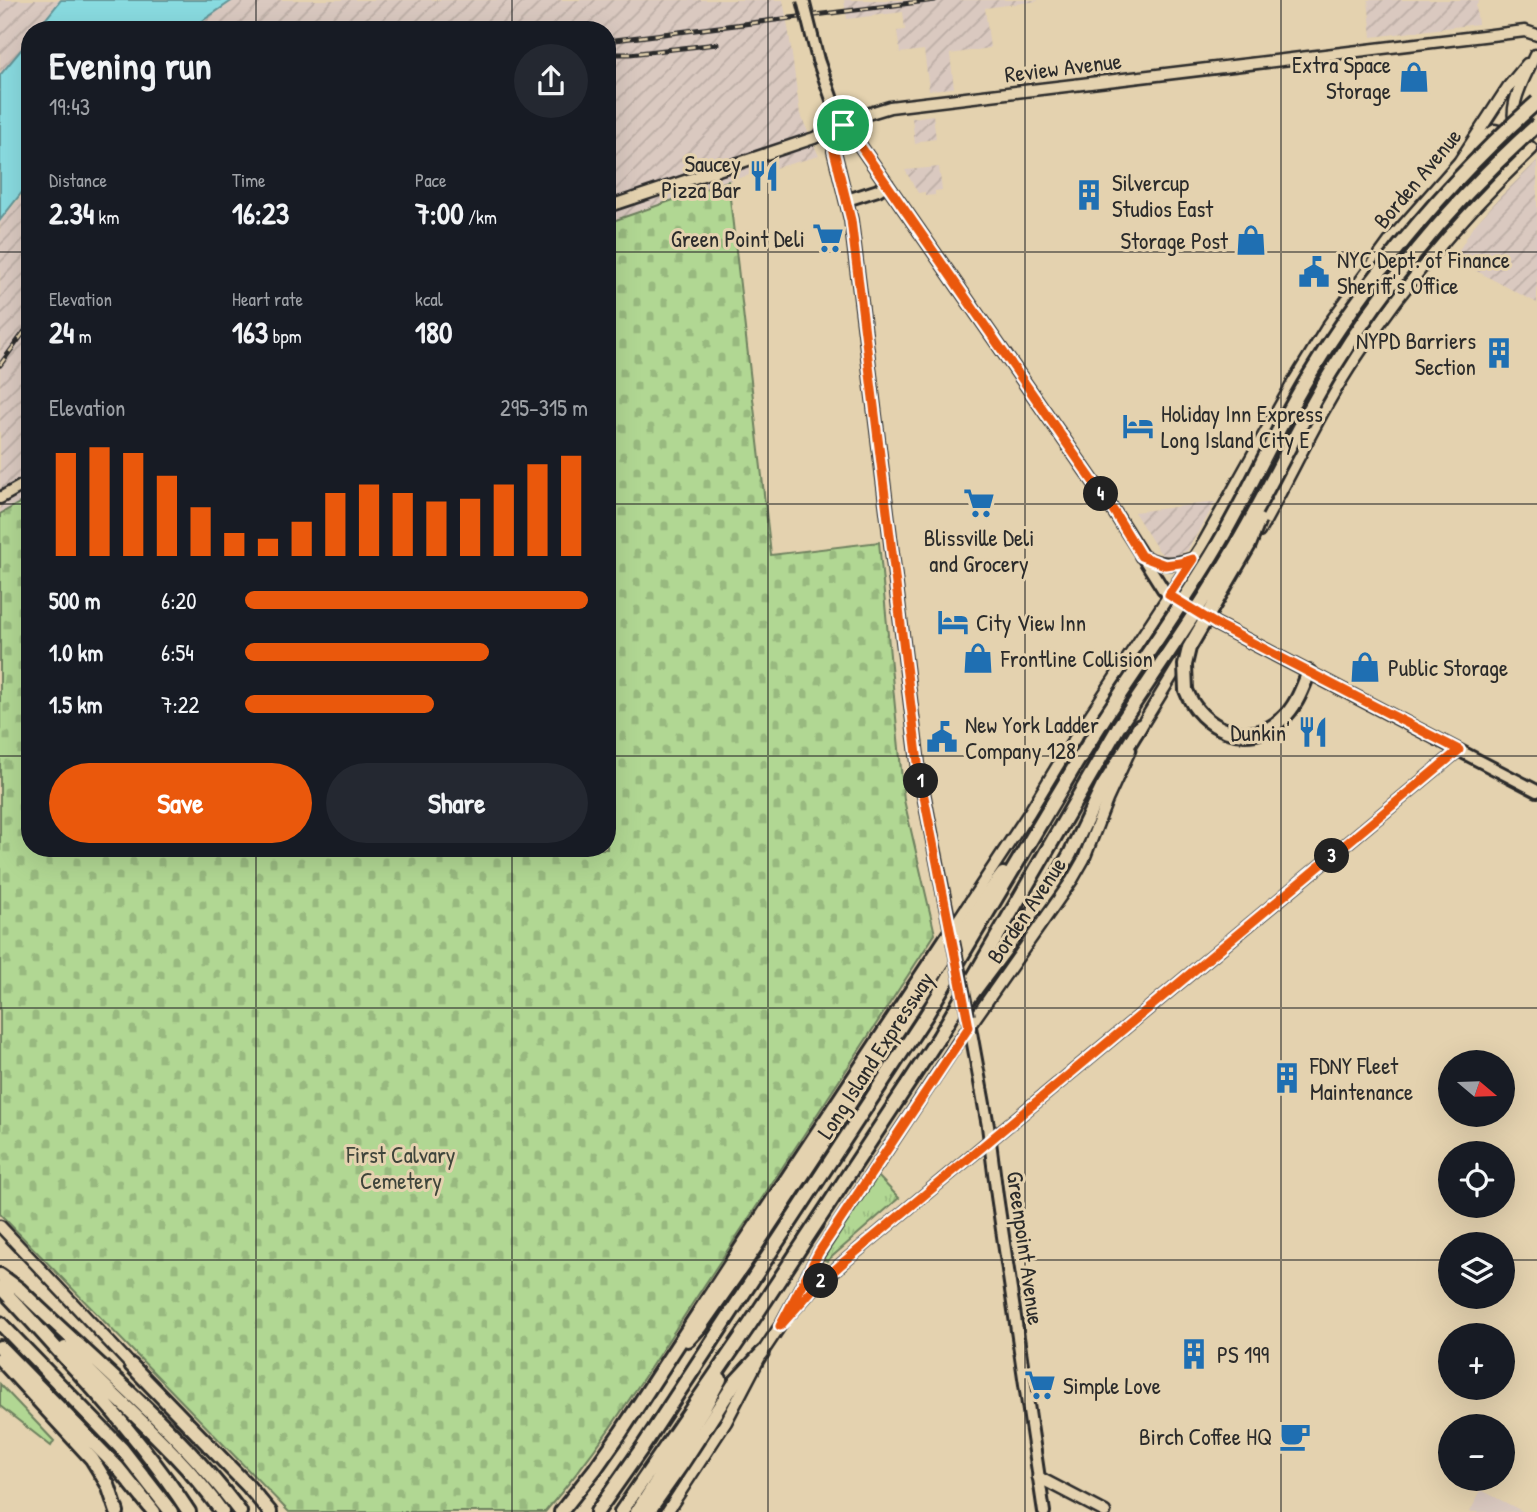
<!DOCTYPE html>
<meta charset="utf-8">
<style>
:root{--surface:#171b24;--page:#242831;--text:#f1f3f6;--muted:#9ea1a6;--accent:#ea580c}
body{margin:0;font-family:"Patrick Hand",sans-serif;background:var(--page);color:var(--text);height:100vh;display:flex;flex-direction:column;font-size:26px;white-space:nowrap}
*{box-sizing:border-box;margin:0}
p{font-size:23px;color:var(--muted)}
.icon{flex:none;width:38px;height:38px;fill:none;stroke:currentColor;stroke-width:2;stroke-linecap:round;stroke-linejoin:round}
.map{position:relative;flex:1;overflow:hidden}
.side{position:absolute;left:21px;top:21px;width:595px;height:836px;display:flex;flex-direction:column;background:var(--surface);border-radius:28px;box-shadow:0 7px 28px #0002}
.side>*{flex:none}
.needle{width:46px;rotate:109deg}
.tools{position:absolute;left:1438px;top:1050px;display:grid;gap:14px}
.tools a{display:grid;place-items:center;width:77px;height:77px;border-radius:50%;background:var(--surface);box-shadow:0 7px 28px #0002;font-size:35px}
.pin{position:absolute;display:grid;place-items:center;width:60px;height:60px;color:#fff;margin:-30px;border:4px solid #fff;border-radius:50%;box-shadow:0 2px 7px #0007}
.km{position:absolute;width:35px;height:35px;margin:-18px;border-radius:50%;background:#222;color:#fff;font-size:19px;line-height:35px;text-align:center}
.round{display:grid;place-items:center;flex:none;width:74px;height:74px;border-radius:37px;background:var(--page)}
.headline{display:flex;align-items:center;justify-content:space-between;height:119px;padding:0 28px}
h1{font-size:38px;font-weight:700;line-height:52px}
.figures{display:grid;grid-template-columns:repeat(3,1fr);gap:10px;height:119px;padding:7px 28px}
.figures div{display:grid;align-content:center}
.figures b{font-size:30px;font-weight:700}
.figures small{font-size:19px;font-weight:400}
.figures p{font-size:19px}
.chart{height:196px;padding:14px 28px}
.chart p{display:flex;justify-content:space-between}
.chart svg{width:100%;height:126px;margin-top:7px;stroke:var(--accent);stroke-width:6}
.cta{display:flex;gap:14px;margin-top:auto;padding:14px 28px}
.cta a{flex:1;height:80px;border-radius:42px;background:var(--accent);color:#fff;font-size:28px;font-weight:700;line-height:80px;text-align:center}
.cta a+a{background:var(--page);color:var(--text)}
ul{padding:0 28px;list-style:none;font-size:23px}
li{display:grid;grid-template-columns:112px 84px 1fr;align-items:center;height:52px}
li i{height:18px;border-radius:9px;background:var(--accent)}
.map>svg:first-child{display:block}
</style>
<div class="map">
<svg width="1537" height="1512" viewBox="0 0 1537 1512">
<defs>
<pattern id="industrial-furrows" width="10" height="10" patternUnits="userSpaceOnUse" patternTransform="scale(1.75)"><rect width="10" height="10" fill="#dac9c0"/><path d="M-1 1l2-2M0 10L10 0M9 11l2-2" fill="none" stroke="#bbada5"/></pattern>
<pattern id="grass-tufts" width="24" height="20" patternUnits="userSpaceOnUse" patternTransform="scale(1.75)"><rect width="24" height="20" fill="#b1d793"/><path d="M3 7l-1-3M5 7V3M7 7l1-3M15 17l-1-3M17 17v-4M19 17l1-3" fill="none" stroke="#98b97f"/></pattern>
<pattern id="cemetery-stones" width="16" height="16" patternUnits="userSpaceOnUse" patternTransform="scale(1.75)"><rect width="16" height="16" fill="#b1d793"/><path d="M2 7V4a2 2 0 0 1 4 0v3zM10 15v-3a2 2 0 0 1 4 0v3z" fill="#98b97f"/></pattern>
</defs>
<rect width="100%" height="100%" fill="#e4d2af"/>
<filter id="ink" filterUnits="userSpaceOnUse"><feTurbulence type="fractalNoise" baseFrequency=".0143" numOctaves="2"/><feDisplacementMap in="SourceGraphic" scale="14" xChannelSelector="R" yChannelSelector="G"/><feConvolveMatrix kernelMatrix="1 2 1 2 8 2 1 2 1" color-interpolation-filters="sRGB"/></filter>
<g filter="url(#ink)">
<!-- built -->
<path fill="#dac9c0" d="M1481,1490L1524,1512H1470Z"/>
<!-- industrial -->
<path fill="url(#industrial-furrows)" d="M0,0H61L37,30H30V39L0,75Z
M233,0H783L789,33L800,114L819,156L728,181L607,223V30H189Z
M844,0H1037L1038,1L985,8L990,48L950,54L954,88L929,90L924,50L900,53L897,31L905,30L903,12L847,19Z
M1368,0H1480L1476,6L1478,24L1372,37Z
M933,115L936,139L920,141L919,143L915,144L912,118Z
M1537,161V303L1454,259L1472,228L1501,196Z
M939,167L942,190L935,191V195L925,196V192L918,193L905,170Z
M30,186V497L0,514V221Z
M1216,502L1187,551L1174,556L1163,555L1158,550L1134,512Z"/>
<!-- grass -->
<path fill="url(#grass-tufts)" stroke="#6e815f" stroke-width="2" d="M875,1173L899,1198L827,1261L823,1259L853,1206Z"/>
<!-- cemetery -->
<path fill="url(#cemetery-stones)" stroke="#6e815f" stroke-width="2" d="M728,181L771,555L879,542L904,800L935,934C856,1055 778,1175 698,1295C649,1369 603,1445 545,1512H289L0,1214V514L30,497V849H607V223Z"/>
<!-- pitch -->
<path fill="#b1d793" stroke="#6e815f" stroke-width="2" d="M0,1384L54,1441L51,1446L0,1406Z"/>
<!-- water -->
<path fill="#89dbe0" stroke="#639598" stroke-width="2" d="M61,0H233L189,30H37Z
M30,39V182L0,220V75Z"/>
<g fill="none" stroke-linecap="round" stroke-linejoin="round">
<defs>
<path id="secondary" d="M1475,144L1495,130L1510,134
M607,207L814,138L864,115L890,107L1525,31L1537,35
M0,498L30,481
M1259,532C1292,474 1319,412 1357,356C1407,280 1466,212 1532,149C1528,145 1523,141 1520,136C1503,111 1524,79 1535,55
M1137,733L1186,653
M951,931L1029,813L1064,755L1204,542L1294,381L1329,324L1392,238L1459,162L1508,87L1527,64
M0,1226L131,1365
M790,1314L812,1290L845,1261L1459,750
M1038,1477L1105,1512
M667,1512L726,1422L762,1353L780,1326L819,1253L959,1041L1072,880L1084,859L1107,800L1130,750"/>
<path id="primary" d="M818,60L835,108L843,125L859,144L1115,513L1163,589L1178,601L1216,624L1537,791
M843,125L834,151L851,220L919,771L952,937
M847,200L878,190L887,184
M1141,556C1162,565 1170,566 1193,559
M968,1016L988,1126L997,1196L1044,1512"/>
<path id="highway" d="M1186,690C1200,729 1249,750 1282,719C1296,707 1302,689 1309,672
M967,1001L1005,950L1054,882L1070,854L1102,788L1140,726
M0,1275L19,1289C94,1362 177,1428 240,1512
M0,1287C26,1314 50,1342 76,1370C117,1415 156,1461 189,1512
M0,1323L122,1449L171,1512
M688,1340L699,1328L746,1261L987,895L1003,874
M0,1347L118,1468L154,1512
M65,1348L80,1362C128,1410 182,1456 222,1512
M0,1359L92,1459L108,1485L117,1512
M131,1365L248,1486L270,1512
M561,1512L595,1469L621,1432L737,1254L951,931
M597,1512L642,1448L927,1014L1076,764L1105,717
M621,1512L750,1324L939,1037L1119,726
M637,1512L704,1408L720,1379
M648,1512L682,1464L736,1381L762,1353"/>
</defs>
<!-- secondary casing -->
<use href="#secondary" stroke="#2b2b2b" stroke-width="15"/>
<!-- primary casing -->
<use href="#primary" stroke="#2b2b2b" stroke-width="16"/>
<!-- highway casing -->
<use href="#highway" stroke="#2b2b2b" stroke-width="18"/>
<!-- secondary -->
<use href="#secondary" stroke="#e4d2af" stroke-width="10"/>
<!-- primary -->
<use href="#primary" stroke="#e4d2af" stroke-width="10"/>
<!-- highway -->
<use href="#highway" stroke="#e4d2af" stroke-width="12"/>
<defs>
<path id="rail" d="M607,41L935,0
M607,54H630L717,44
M0,365L30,324"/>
</defs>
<!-- rail casing -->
<use href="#rail" stroke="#2b2b2b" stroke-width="5"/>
<!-- rail -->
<use href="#rail" stroke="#e4d2af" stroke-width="2.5" stroke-dasharray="8" stroke-linecap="butt"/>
<defs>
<path id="primary-bridge" d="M803,0L818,60
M953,941L968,1016"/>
<path id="highway-bridge" d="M1186,690L1185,665L1189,648L1249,545L1259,520
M1105,717C1143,659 1184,603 1219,543C1250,490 1275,432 1307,379C1369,275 1447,182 1537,102
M1119,726C1159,666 1201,607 1237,544C1270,488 1297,428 1331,372C1387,280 1457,197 1537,125"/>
</defs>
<!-- primary-bridge casing -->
<use href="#primary-bridge" stroke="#2b2b2b" stroke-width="16" stroke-linecap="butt"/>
<!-- highway-bridge casing -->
<use href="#highway-bridge" stroke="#2b2b2b" stroke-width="18" stroke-linecap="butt"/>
<!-- primary-bridge -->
<use href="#primary-bridge" stroke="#e4d2af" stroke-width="10"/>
<!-- highway-bridge -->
<use href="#highway-bridge" stroke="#e4d2af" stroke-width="12"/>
</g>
</g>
<g fill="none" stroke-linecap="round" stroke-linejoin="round" filter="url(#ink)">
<defs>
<path id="route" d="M843,125L859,144L1115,513L1141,556L1165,565L1180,563L1193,559L1169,595L1216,624L1459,750L845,1261L812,1290L780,1326L819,1252L969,1027L919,771L851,220L834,151Z"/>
</defs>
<!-- route casing -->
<use href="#route" stroke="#fff" stroke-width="14"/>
<!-- route -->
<use href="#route" stroke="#ea580c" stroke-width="9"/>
</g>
<!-- grid -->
<path fill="none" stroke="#2b2b2b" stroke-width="2" stroke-opacity="0.55" d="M256,0V30M512,0V30M768,0V1512M1025,0V1512M1281,0V1512M0,252H30M607,252H1537M0,504H30M607,504H1537M0,756H30M607,756H1537M256,849V1512M512,849V1512M0,1008H1537M0,1260H1451M1503,1260H1537"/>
<!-- icons -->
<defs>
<symbol id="shop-bare" viewBox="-9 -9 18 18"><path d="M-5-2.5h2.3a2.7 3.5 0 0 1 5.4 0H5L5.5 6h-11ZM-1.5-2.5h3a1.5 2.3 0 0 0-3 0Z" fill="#1f6fb2" stroke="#e4d2af" stroke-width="2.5" paint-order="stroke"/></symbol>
<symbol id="restaurant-bare" viewBox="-9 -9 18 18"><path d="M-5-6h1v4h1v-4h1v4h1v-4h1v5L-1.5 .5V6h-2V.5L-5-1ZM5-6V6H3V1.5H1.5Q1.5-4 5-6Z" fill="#1f6fb2" stroke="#e4d2af" stroke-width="2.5" paint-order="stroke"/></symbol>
<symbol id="building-bare" viewBox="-9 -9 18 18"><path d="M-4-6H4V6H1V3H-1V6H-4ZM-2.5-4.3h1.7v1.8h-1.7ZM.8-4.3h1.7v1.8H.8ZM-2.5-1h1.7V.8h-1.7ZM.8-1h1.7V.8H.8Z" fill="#1f6fb2" stroke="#e4d2af" stroke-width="2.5" paint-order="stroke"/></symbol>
<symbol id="supermarket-bare" viewBox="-9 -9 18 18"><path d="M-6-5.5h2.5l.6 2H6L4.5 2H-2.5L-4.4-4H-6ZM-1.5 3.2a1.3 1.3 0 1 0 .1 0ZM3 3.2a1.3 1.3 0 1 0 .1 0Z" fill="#1f6fb2" stroke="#e4d2af" stroke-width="2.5" paint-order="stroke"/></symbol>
<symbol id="civic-bare" viewBox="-9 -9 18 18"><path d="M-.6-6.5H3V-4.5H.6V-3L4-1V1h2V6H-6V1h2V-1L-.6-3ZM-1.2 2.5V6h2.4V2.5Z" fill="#1f6fb2" stroke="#e4d2af" stroke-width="2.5" paint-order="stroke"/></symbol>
<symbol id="hotel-bare" viewBox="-9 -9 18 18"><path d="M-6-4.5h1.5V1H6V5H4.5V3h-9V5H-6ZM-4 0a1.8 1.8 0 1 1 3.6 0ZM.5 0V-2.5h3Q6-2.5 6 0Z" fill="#1f6fb2" stroke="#e4d2af" stroke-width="2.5" paint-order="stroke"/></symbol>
<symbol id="cafe-bare" viewBox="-9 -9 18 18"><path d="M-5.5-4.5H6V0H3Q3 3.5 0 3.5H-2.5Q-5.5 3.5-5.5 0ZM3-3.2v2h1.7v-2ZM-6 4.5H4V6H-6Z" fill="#1f6fb2" stroke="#e4d2af" stroke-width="2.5" paint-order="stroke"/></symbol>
</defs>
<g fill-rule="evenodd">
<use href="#shop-bare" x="1392" y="55" width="44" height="44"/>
<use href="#restaurant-bare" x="742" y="154" width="44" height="44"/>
<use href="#building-bare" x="1067" y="173" width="44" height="44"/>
<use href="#supermarket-bare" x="806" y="216" width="44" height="44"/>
<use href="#shop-bare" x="1229" y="218" width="44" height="44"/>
<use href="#civic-bare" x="1292" y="250" width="44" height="44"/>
<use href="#building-bare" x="1477" y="331" width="44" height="44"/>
<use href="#hotel-bare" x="1116" y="404" width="44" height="44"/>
<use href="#supermarket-bare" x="957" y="481" width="44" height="44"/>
<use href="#hotel-bare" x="931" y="600" width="44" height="44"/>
<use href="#shop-bare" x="956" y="636" width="44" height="44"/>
<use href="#shop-bare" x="1343" y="645" width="44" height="44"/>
<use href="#restaurant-bare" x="1291" y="710" width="44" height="44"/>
<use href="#civic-bare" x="920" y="715" width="44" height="44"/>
<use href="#building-bare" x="1265" y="1056" width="44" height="44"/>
<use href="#building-bare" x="1172" y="1332" width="44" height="44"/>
<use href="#supermarket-bare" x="1018" y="1363" width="44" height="44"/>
<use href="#cafe-bare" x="1273" y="1414" width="44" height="44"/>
</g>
<g text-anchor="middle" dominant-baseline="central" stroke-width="6" stroke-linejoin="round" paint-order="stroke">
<!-- poi labels -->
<g font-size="23" fill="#2b2b2b" stroke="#e4d2af" text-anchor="start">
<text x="1391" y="64" text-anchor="end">Extra Space<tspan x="1391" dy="26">Storage</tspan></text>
<text x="741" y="163" text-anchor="end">Saucey<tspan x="741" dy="26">Pizza Bar</tspan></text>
<text x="1112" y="182">Silvercup<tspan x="1112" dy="26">Studios East</tspan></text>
<text x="805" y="238" text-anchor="end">Green Point Deli</text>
<text x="1228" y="240" text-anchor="end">Storage Post</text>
<text x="1337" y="259">NYC Dept. of Finance<tspan x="1337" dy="26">Sheriff's Office</tspan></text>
<text x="1476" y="340" text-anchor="end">NYPD Barriers<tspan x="1476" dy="26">Section</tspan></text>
<text x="1161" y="413">Holiday Inn Express<tspan x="1161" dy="26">Long Island City E</tspan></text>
<text x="979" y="537" text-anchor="middle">Blissville Deli<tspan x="979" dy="26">and Grocery</tspan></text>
<text x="976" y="622">City View Inn</text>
<text x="1001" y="658">Frontline Collision</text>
<text x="1388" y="667">Public Storage</text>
<text x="965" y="724">New York Ladder<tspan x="965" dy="26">Company 128</tspan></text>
<text x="1290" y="732" text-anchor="end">Dunkin'</text>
<text x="1310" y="1065">FDNY Fleet<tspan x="1310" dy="26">Maintenance</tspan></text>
<text x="1217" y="1354">PS 199</text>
<text x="1063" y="1385">Simple Love</text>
<text x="1272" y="1436" text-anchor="end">Birch Coffee HQ</text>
</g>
<!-- street labels -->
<g font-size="23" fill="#2b2b2b" stroke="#e4d2af">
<text transform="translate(1063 67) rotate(-7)">Review Avenue</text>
<text transform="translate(1417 178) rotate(-50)">Borden Avenue</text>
<text transform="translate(1026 910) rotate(-56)">Borden Avenue</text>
<text transform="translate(875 1055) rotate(-57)">Long Island Expressway</text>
<text transform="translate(1026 1248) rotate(82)">Greenpoint Avenue</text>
</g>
<!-- park labels -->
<g font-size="23" fill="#3f453b" stroke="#e4d2af">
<text x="401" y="1154">First Calvary<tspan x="401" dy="26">Cemetery</tspan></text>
</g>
</g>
</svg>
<div class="tools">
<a><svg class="needle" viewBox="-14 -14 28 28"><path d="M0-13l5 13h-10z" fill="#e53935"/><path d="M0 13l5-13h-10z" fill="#9ea1a6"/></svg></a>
<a><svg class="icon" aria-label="locate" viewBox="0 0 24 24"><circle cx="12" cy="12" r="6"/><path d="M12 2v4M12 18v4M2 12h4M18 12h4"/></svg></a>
<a><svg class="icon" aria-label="layers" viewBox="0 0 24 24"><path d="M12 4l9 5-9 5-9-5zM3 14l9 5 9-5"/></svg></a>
<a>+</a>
<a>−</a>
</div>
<div class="pin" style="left:843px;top:125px;background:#1e9e55"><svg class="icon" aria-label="arrive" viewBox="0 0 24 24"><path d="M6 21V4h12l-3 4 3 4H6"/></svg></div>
<b class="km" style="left:921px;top:781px">1</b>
<b class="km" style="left:821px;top:1281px">2</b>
<b class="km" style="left:1332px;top:856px">3</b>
<b class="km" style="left:1101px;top:494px">4</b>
<section class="side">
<div class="headline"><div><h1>Evening run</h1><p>19:43</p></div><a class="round"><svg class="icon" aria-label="share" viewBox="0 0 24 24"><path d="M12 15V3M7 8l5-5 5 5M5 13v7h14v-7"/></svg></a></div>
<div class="figures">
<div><p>Distance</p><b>2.34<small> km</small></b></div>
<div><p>Time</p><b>16:23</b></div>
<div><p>Pace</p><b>7:00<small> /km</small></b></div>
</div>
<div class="figures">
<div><p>Elevation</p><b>24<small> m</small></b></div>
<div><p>Heart rate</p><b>163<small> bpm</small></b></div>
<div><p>kcal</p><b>180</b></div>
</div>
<div class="chart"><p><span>Elevation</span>295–315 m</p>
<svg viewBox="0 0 160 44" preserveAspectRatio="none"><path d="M5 44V8M15 44V6M25 44V8M35 44V16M45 44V27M55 44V36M65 44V38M75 44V32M85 44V22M95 44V19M105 44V22M115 44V25M125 44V24M135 44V19M145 44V12M155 44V9"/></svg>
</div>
<ul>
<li><b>500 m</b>6:20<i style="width:100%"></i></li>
<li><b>1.0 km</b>6:54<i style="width:71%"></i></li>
<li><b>1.5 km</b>7:22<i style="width:55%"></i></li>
</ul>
<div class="cta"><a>Save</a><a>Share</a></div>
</section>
</div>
